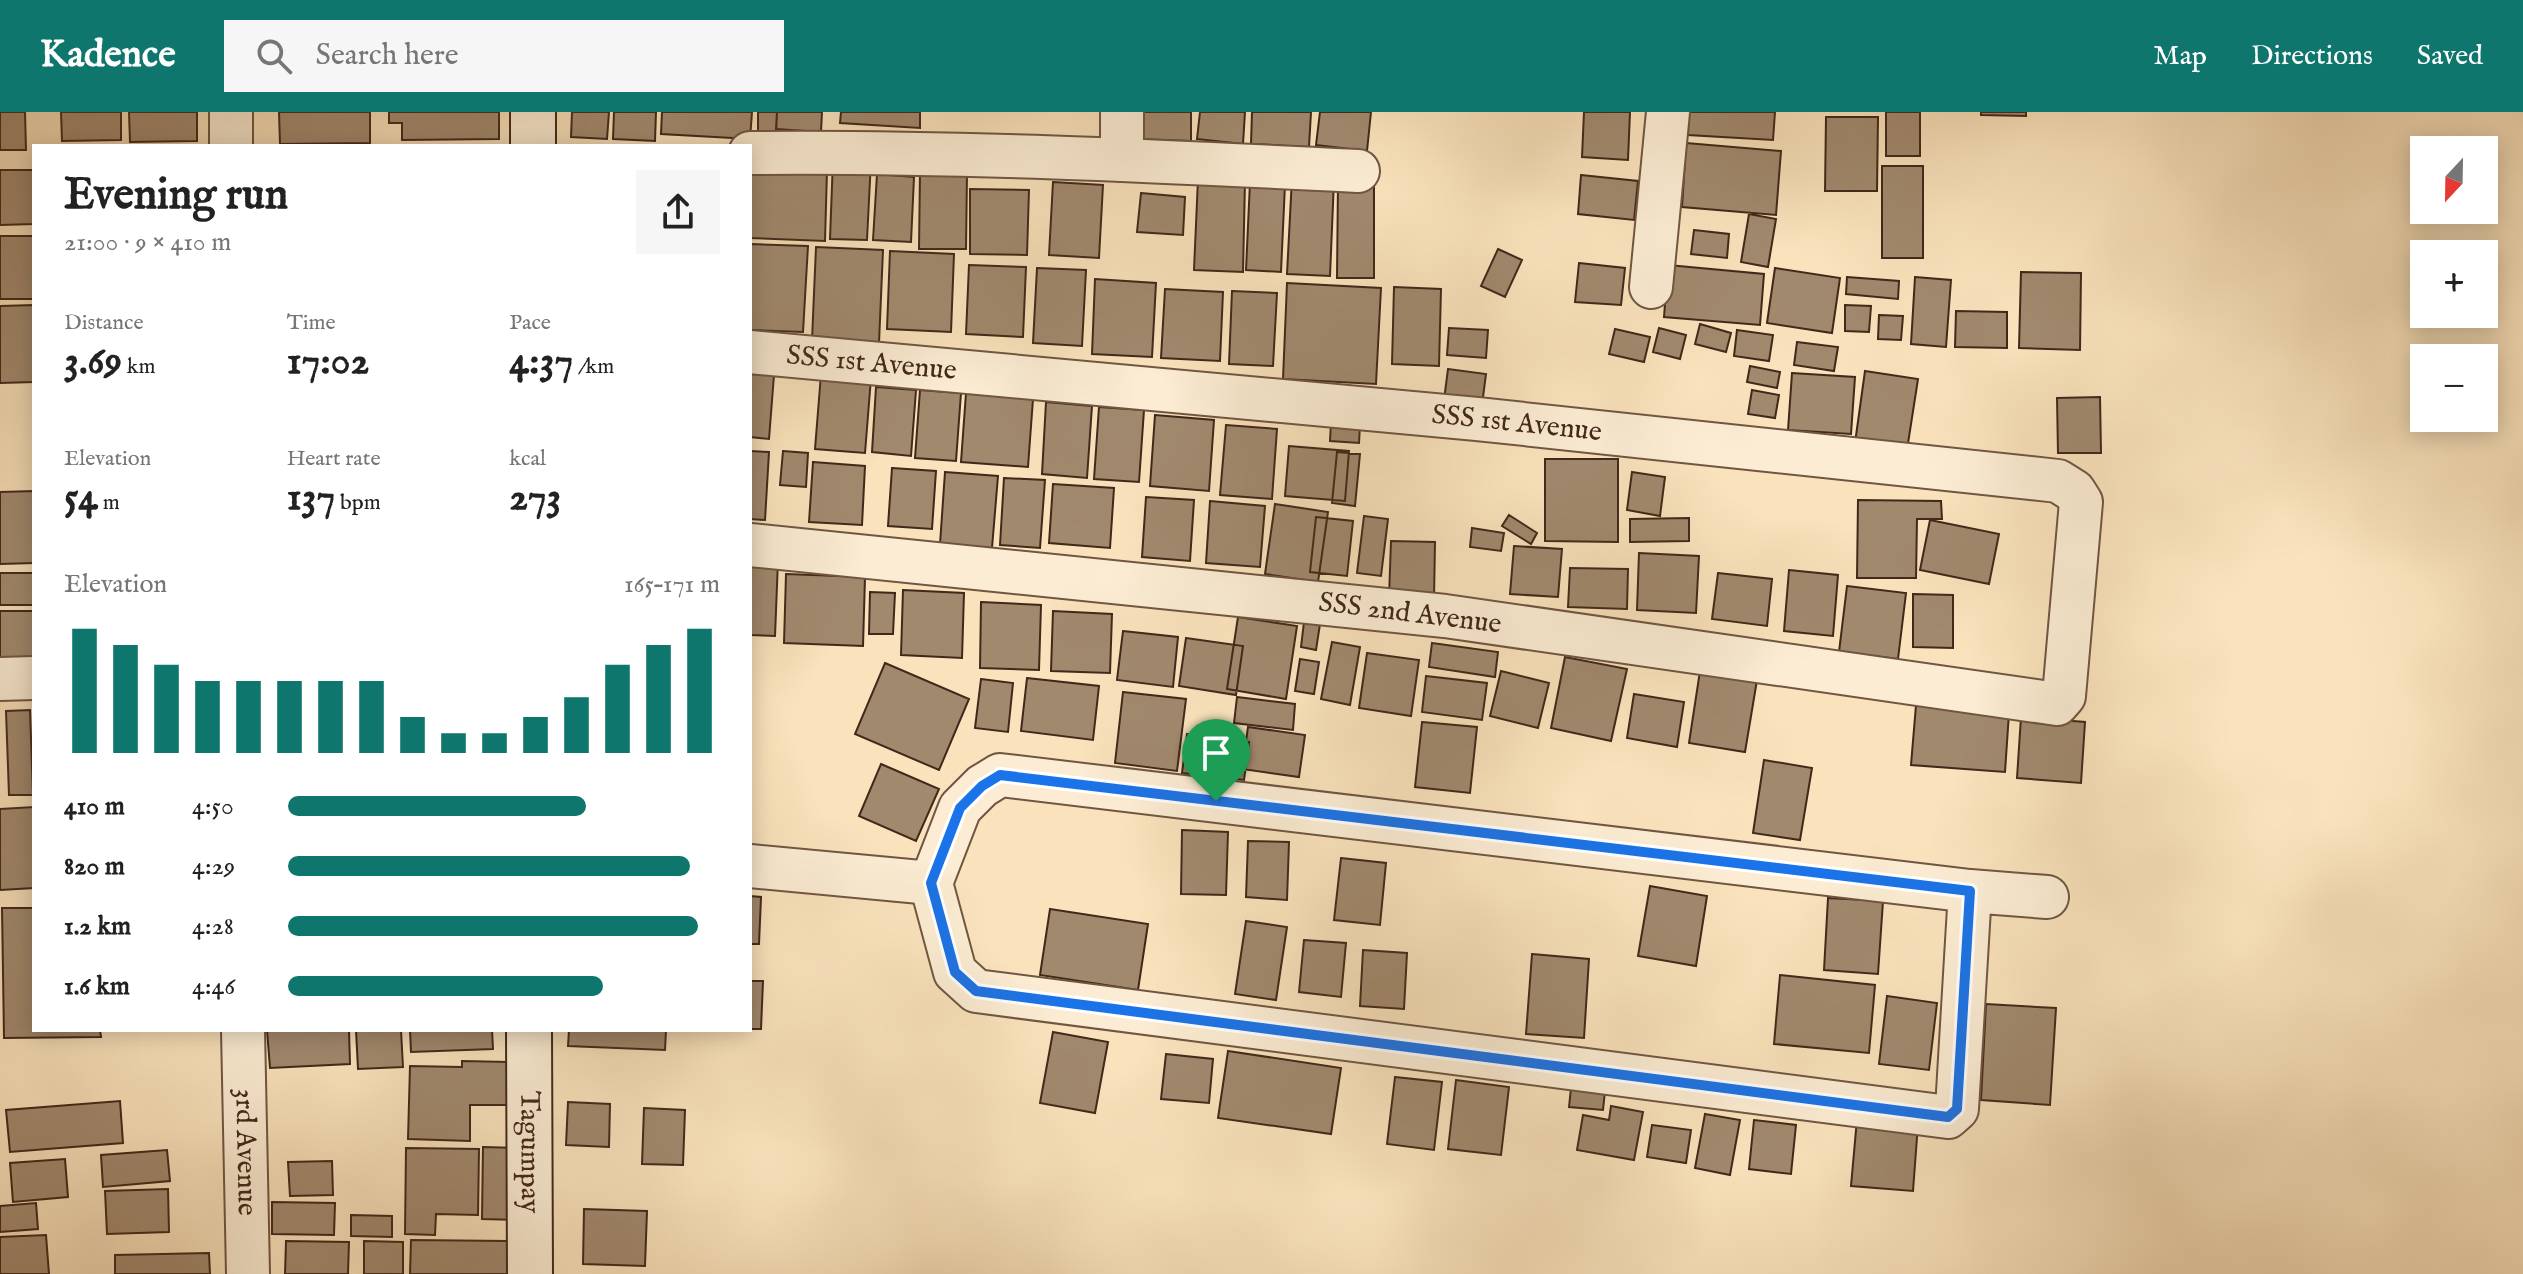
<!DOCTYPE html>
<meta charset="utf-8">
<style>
:root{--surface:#fff;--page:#f6f6f6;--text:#222;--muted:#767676;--accent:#0f766e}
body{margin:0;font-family:"IM FELL English",serif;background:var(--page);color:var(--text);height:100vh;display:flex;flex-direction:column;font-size:30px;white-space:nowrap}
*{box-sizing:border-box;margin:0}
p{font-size:26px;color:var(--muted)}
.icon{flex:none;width:44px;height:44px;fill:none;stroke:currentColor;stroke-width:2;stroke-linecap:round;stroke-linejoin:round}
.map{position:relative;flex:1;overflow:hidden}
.side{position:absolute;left:32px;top:32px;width:720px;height:888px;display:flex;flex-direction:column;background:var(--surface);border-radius:0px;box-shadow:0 4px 20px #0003}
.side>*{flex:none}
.needle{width:52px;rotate:202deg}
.fabs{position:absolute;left:2410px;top:24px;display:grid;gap:16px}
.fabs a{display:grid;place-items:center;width:88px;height:88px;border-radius:0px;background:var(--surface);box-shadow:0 4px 20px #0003;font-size:40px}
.pin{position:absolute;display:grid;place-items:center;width:68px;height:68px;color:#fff;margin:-82px -34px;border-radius:50% 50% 50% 0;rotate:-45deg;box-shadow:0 0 8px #0007}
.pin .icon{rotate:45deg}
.round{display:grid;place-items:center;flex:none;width:84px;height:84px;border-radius:0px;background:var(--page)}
.summary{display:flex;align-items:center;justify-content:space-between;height:136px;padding:0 32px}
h1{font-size:44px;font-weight:800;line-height:60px}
.metrics{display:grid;grid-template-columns:repeat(3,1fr);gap:12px;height:136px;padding:8px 32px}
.metrics div{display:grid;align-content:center}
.metrics b{font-size:40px;font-weight:800}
.metrics small{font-size:22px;font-weight:400}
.metrics p{font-size:22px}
.chart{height:224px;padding:16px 32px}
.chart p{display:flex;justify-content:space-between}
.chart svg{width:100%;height:144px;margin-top:8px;stroke:var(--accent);stroke-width:6}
ul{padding:0 32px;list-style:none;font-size:26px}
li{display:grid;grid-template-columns:128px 96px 1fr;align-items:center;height:60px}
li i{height:20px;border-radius:10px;background:var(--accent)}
header{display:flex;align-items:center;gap:48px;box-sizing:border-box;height:112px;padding:0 40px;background:var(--accent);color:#fff}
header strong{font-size:38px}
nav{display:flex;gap:44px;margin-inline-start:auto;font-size:28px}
.search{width:560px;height:72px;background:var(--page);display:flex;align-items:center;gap:20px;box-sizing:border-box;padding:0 28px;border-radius:0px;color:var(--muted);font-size:30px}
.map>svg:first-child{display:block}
</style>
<header>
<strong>Kadence</strong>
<div class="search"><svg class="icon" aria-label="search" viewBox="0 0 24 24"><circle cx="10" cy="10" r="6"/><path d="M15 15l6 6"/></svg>Search here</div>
<nav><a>Map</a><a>Directions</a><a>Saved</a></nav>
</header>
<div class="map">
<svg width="2523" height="1162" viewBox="0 0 2523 1162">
<rect width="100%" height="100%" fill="#f9e2bc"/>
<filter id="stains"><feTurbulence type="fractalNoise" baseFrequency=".0025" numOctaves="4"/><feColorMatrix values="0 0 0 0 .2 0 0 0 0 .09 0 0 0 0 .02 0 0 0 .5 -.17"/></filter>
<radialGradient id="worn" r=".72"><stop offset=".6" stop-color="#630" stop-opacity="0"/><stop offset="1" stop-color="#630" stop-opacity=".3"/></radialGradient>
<!-- building -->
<path fill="#a1896e" stroke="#42281a" stroke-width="2" d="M0,0H25L26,38H0Z
M61,0H121V28L62,29Z
M129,0H197V29L130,30Z
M279,0H370V31L280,32Z
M389,0H499V27L402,28V11H389Z
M572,0H609L607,27L571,25Z
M614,0H656L655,29L613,27Z
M662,0H752L750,27L661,22Z
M758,0H777L776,24L758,22Z
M777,0H822L821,20L776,17Z
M841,0H920V16L840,11Z
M1137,0H1191V29L1137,27Z
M1200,0H1245L1243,32L1197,27Z
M1252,0H1311L1309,35L1251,32Z
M1320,0H1371L1367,39L1316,33Z
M1584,0H1630L1628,48L1582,45Z
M1689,0H1775L1773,28L1688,23Z
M1886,0H1920V44H1886Z
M1981,0H2026V4L1981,3Z
M1826,5H1878L1877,79H1825Z
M1686,31L1781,39L1776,103L1682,95Z
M833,47L871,48L867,128L830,127Z
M1882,54H1923V146H1882Z
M750,55L827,58L825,129L750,126Z
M0,58H34V112L0,113Z
M920,60L967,61L966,137H919Z
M877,62L914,65L911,130L873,128Z
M1581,63L1638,69L1634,108L1578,102Z
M1292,66L1334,68L1330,164L1287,162Z
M1198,67L1245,69L1243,160L1194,158Z
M1053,70L1103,73L1099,146L1049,143Z
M1250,70L1285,72L1281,160L1246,158Z
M1338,70L1374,71V166H1337Z
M970,77L1029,78L1027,143L970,142Z
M1141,81L1185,85L1183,123L1137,120Z
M1749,102L1776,107L1768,155L1741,150Z
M1694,118L1729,122L1727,146L1691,142Z
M0,124H34V187H0Z
M750,132L808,134L803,220L750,218Z
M816,135L883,138L879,231L812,228Z
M1498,137L1522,148L1505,185L1481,174Z
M890,139L954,142L951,220L887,217Z
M1579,151L1625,156L1621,193L1575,190Z
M969,153L1026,155L1023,225L966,222Z
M1668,153L1764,162L1760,213L1664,205Z
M1037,156L1086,158L1082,234L1033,231Z
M1775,156L1840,166L1832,221L1767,211Z
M2021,160L2081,161L2080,238L2019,236Z
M1847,165L1899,169L1898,187L1846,182Z
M1915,165L1951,168L1946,235L1911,232Z
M1095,167L1156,171L1152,245L1092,242Z
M1287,171L1381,176L1376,272L1283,267Z
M1394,175L1441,177L1439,254L1392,252Z
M1165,177L1223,180L1220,249L1161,246Z
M1232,179L1277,181L1273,254L1229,252Z
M34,193V270L0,271V194Z
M1845,193L1871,194L1869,220L1845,219Z
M1956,199L2007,200V236L1955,235Z
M1879,203L1903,204L1901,228L1878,227Z
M1700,212L1731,221L1726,240L1695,232Z
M1449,216L1488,218L1486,246L1447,243Z
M1659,216L1686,223L1680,247L1653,240Z
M1615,217L1650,225L1644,250L1609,242Z
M1737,218L1773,223L1769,249L1734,244Z
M1797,230L1838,235L1834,259L1794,253Z
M1750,254L1780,260L1777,276L1747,270Z
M1448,257L1486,262L1482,293L1444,288Z
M1865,259L1918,267L1907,338L1855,331Z
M1792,261L1855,265L1851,322L1788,318Z
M750,262L774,263L769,327L750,325Z
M821,262L871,266L865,341L815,337Z
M876,275L916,278L911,344L872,340Z
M920,278L961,281L956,349L915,346Z
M1752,278L1779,283L1775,306L1748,302Z
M966,281L1033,287L1028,355L961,350Z
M2100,285L2101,341H2058L2057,286Z
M1046,290L1092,294L1087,366L1042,362Z
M1099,295L1144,298L1139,370L1094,367Z
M1155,303L1214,308L1209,379L1150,374Z
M1331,310L1360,313L1359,331L1330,329Z
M1226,313L1277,317L1272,387L1220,383Z
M1289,334L1349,339L1345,389L1285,384Z
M750,339L769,340L765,408L750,407Z
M783,339L808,341L806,375L780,373Z
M1337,340L1360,342L1355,394L1332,391Z
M1545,347H1618V430L1545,429Z
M813,350L865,354L862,413L809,410Z
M892,356L936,359L932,417L888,414Z
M945,360L998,364L992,436L940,432Z
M1632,360L1665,365L1660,404L1627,398Z
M1004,366L1045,368L1040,436L1000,433Z
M1053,372L1114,376L1110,436L1049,431Z
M34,379V451L0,452V380Z
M1146,385L1194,388L1190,449L1142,445Z
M1858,388L1941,389L1942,407H1917L1916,466H1857Z
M1210,389L1265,394L1260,455L1206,451Z
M1275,392L1328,400L1318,470L1265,462Z
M1509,403L1537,421L1531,432L1502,414Z
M1364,404L1388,407L1381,464L1357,461Z
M1316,405L1353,409L1347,464L1310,460Z
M1689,406V429L1630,430V407Z
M1930,408L1999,422L1989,472L1920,458Z
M1472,416L1504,421L1501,439L1470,435Z
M1391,429L1435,430L1434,487L1389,485Z
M1514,434L1562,437L1558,485L1510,482Z
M1639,441L1699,444L1696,501L1637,498Z
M750,447L778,448L775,524L750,523Z
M1570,456L1628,457L1627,497L1568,495Z
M1789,458L1838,463L1833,524L1784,519Z
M0,461H34V493H0Z
M1718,461L1772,467L1767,514L1712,507Z
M786,462L865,465L863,534L784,531Z
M1847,474L1906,481L1898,547L1839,540Z
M903,478L964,481L962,546L901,543Z
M870,480L895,481L893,522H869Z
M1913,482L1953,483V536L1913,535Z
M981,490L1041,493L1039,558L980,556Z
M0,499H34V546H0Z
M1053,499L1112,502L1110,561L1051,559Z
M1238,505L1297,514L1286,587L1227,577Z
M1304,510L1320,512L1316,538L1301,535Z
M1123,519L1178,525L1173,575L1117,568Z
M1186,526L1243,534L1236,583L1179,574Z
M1332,530L1360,535L1350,593L1321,587Z
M1432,531L1498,540L1495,565L1429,555Z
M1367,541L1419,548L1411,604L1359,596Z
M1565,545L1627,557L1611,629L1551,616Z
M1300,547L1319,550L1314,582L1295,579Z
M885,551L969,587L939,658L855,622Z
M1501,559L1549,571L1538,616L1490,604Z
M1700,559L1757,568L1745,640L1689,631Z
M1426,564L1487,571L1482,608L1422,600Z
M1027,566L1099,574L1093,628L1021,619Z
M981,567L1013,571L1008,620L975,616Z
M1123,580L1186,587L1177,659L1115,651Z
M1634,582L1684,590L1677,635L1627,626Z
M1237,585L1295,592L1293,618L1234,611Z
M1916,593L2009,601L2005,660L1911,653Z
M30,598L33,683H9L6,599Z
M2021,605L2085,610L2081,671L2017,666Z
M1422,610L1477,615L1470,681L1415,675Z
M1248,615L1305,623L1299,665L1242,657Z
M1187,622L1249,630L1244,668L1182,661Z
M1764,648L1812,656L1800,728L1753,721Z
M881,652L939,677L916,729L859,704Z
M34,695V776L0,778V697Z
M1182,718L1228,720L1226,783L1181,782Z
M1248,729L1289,730L1287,788L1246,785Z
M1341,746L1386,751L1380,813L1334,808Z
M1650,774L1707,784L1696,854L1638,844Z
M750,784L761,785L759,832H750Z
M1828,786L1883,789L1878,862L1824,858Z
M2,796H34V918H100L101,925L4,926Z
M1050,797L1148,812L1138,878L1040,863Z
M1246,809L1287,815L1276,888L1235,882Z
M1304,828L1346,831L1341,885L1299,880Z
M1363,838L1407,841L1404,897L1360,894Z
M1532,842L1589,847L1584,926L1526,922Z
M1780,863L1875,873L1869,941L1774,932Z
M750,869H763L761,917H750Z
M1887,884L1937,891L1929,958L1879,952Z
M1986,892L2056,896L2050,993L1981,988Z
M267,918H349L350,952L270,956Z
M356,918H401L403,955L358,957Z
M410,918H492L493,937L411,940Z
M569,918H666L665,938L568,934Z
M1053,920L1108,930L1095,1001L1040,991Z
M1228,939L1341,956L1331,1022L1218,1006Z
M1166,942L1213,947L1209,991L1161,987Z
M462,949L512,950V993H470V1029L408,1027L410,954L462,955Z
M1395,965L1442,970L1434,1038L1387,1032Z
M1456,968L1509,975L1501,1043L1448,1037Z
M1571,976L1605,979L1603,998L1569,995Z
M120,989L123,1031L10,1040L6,998Z
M568,990L610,992L609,1035L566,1033Z
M1611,994L1643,1000L1634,1048L1577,1038L1583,1003L1609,1008Z
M644,996L685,998L683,1053L642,1052Z
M1705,1002L1740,1008L1730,1063L1695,1056Z
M1857,1007L1918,1012L1913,1079L1851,1074Z
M1754,1008L1796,1013L1791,1062L1749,1057Z
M1652,1013L1691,1018L1686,1051L1647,1045Z
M483,1035L518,1036V1108L482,1107Z
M406,1036L479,1037L478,1103L436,1102L435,1123L405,1122Z
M167,1038L170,1069L103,1075L101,1043Z
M65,1047L68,1085L13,1090L10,1051Z
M332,1049L333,1083L290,1084L288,1050Z
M168,1077L169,1120L107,1122L105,1079Z
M272,1090L335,1091L334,1123L272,1122Z
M36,1091L38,1117L0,1120V1094Z
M584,1097L647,1099L645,1154L583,1152Z
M351,1103L392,1104V1125L351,1124Z
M46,1123L49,1162H0V1125Z
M411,1128L508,1129L507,1162H410Z
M286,1129L349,1130L348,1162H285Z
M364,1129L403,1130V1162H364Z
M209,1141L210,1162H115V1143Z"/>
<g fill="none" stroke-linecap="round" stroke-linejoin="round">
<defs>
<g id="minor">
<path d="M231,0V34"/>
<path d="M1122,0V48"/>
<path d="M750,41C953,39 1156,49 1358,59"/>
<path d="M1651,175L1668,0"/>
<path id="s1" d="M750,240L1477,307L2058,369L2074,379L2081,390L2064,584L2057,592L1445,504L750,433"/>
<path d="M0,567L34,566"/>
<path d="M750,754L931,771"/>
<path d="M1970,779L1957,997L1948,1005L976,879L955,860L931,771L960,696L982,674L1000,663L1970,779L2047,785"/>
<path id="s2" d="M243,918L248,1162"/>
</g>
<g id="secondary">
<path d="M533,34V0"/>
<path id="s3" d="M529,918L530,1162"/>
</g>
</defs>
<!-- minor casing -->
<use href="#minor" stroke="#705642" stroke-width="46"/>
<!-- secondary casing -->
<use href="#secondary" stroke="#42281a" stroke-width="48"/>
<!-- minor -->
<use href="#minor" stroke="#fbecd3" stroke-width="42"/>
<!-- secondary -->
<use href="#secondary" stroke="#fbecd3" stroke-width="44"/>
</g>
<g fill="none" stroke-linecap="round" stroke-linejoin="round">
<defs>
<path id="route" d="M1000,663L1970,779L1957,997L1948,1005L976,879L955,860L931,771L960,696L982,674Z"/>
</defs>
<!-- route casing -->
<use href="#route" stroke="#fff" stroke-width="16"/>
<!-- route -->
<use href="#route" stroke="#1a73e8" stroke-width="10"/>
</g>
<g text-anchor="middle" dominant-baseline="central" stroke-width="8" stroke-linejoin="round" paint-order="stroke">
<!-- street labels -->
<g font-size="28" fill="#42281a" stroke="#fbecd3">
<text stroke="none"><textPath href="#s1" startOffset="122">SSS 1st Avenue</textPath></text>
<text stroke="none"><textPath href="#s1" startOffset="770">SSS 1st Avenue</textPath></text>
<text transform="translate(1410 502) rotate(7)">SSS 2nd Avenue</text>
<text stroke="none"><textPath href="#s2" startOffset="122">3rd Avenue</textPath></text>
<text stroke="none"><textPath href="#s3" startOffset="122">Tagumpay</textPath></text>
</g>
</g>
<rect width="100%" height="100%" filter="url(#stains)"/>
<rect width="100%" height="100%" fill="url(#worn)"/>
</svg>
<div class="fabs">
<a><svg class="needle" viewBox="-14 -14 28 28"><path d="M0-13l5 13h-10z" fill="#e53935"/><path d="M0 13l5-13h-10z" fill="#767676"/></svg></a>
<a>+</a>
<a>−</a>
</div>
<div class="pin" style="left:1216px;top:689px;background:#1e9e55"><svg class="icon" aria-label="arrive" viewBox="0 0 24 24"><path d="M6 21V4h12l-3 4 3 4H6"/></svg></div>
<section class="side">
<div class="summary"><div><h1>Evening run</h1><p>21:00 · 9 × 410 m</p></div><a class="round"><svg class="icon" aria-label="share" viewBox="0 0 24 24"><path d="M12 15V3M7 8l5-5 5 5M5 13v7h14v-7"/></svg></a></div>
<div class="metrics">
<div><p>Distance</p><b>3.69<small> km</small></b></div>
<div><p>Time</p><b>17:02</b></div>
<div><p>Pace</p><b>4:37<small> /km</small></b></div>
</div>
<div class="metrics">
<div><p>Elevation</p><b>54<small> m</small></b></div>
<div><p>Heart rate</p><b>137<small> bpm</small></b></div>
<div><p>kcal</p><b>273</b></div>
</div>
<div class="chart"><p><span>Elevation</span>165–171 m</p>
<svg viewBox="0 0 160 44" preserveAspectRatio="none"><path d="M5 44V6M15 44V11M25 44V17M35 44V22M45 44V22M55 44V22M65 44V22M75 44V22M85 44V33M95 44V38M105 44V38M115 44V33M125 44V27M135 44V17M145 44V11M155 44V6"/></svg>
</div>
<ul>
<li><b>410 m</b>4:50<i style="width:69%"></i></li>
<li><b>820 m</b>4:29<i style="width:93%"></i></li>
<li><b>1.2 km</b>4:28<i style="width:95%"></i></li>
<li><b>1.6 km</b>4:46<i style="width:73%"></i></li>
</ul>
</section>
</div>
